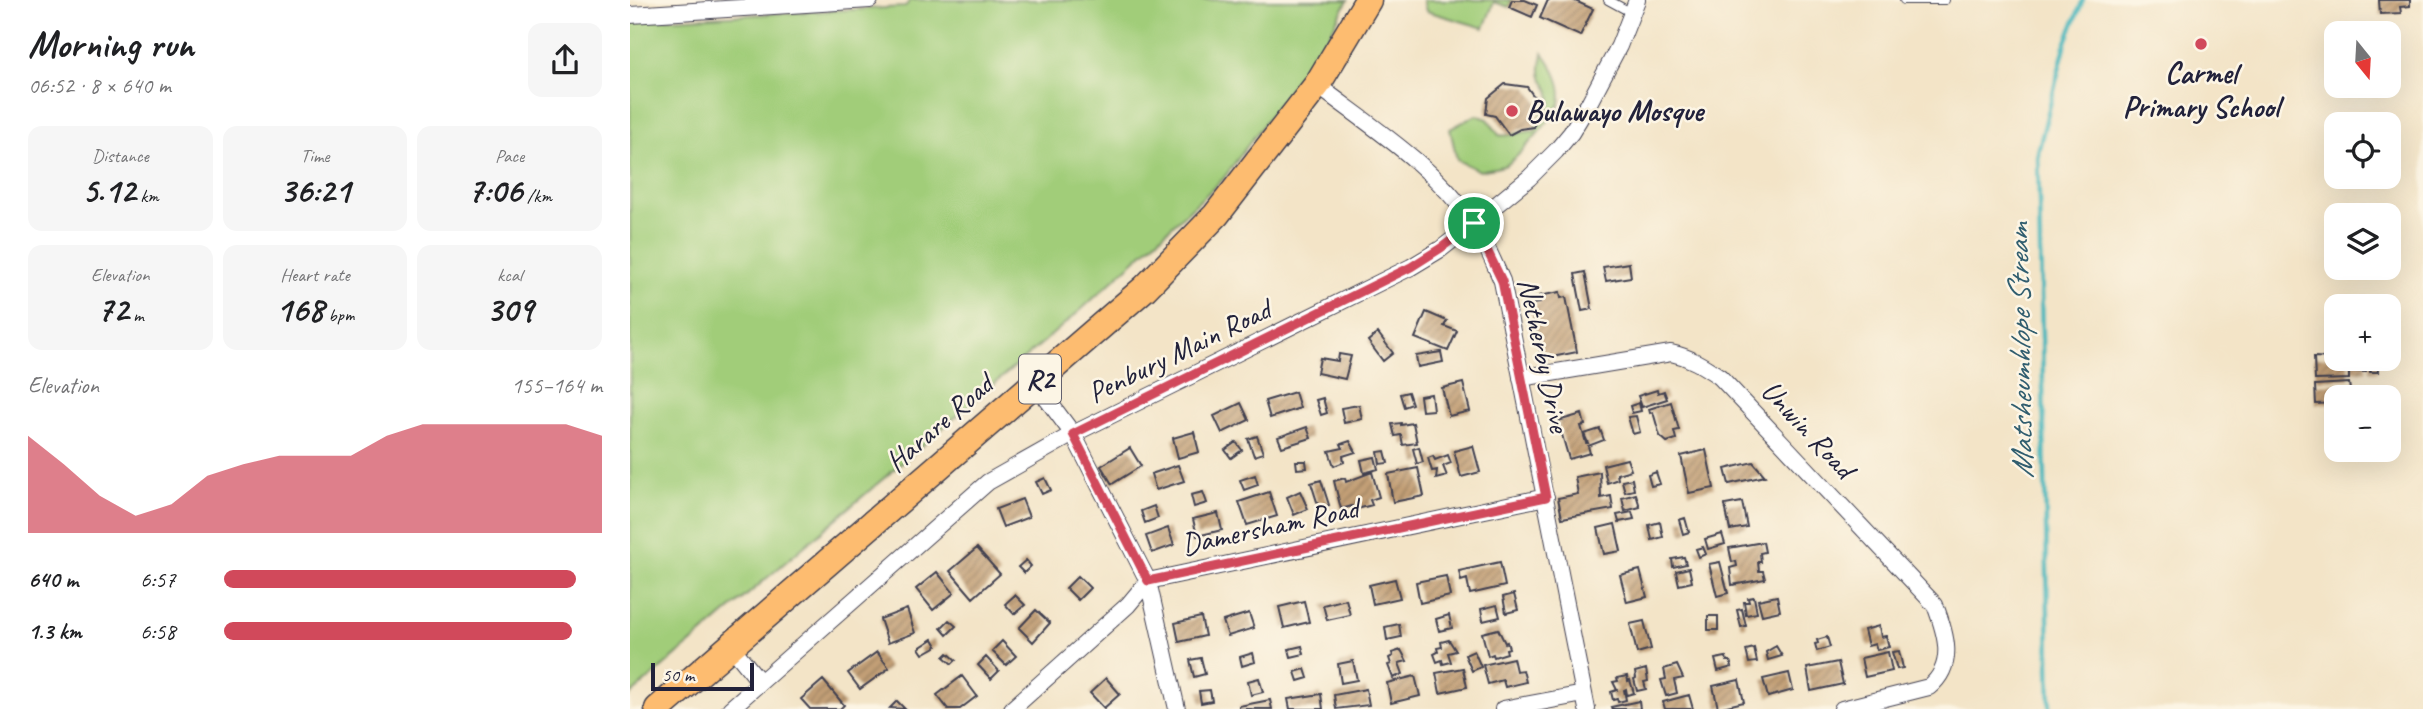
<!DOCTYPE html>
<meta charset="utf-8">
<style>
:root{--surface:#fff;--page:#f6f6f6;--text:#202124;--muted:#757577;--accent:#d1495b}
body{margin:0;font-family:Caveat,sans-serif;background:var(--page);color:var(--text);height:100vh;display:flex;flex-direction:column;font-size:26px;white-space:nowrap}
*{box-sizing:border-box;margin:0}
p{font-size:23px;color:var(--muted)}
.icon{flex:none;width:38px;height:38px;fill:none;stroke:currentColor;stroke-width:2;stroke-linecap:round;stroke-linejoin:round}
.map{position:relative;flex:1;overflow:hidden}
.sheet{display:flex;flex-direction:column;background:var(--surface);width:630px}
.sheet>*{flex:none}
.needle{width:46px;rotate:162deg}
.controls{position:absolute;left:1694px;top:21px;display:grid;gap:14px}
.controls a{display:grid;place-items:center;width:77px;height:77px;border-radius:14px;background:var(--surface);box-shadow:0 7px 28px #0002;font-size:35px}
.scale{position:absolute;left:21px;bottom:18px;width:103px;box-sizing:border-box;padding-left:7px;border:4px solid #22223b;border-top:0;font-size:19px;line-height:24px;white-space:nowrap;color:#22223b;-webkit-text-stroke:5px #fcf5e5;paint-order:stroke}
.pin{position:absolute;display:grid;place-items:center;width:60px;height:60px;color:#fff;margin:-30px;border:4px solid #fff;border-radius:50%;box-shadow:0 2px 7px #0007}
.round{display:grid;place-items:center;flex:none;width:74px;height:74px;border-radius:14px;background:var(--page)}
.headline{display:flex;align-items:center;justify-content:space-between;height:119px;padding:0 28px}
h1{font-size:38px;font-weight:700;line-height:52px}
.metrics{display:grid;grid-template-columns:repeat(3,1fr);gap:10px;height:119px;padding:7px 28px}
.metrics div{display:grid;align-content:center;border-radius:14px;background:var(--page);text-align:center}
.metrics b{font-size:35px;font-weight:700}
.metrics small{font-size:19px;font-weight:400}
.metrics p{font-size:19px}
.chart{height:196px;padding:14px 28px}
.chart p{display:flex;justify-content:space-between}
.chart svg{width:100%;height:126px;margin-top:7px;fill:var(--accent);opacity:.7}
ul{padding:0 28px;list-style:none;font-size:23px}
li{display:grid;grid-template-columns:112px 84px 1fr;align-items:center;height:52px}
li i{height:18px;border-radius:9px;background:var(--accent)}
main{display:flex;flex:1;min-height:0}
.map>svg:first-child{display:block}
</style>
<main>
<section class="sheet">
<div class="headline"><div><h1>Morning run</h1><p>06:52 · 8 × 640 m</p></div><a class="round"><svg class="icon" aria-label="share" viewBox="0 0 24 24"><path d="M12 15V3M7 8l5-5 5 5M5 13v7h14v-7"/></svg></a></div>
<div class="metrics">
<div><p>Distance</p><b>5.12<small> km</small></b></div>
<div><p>Time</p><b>36:21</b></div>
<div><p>Pace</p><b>7:06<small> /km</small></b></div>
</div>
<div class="metrics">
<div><p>Elevation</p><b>72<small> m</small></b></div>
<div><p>Heart rate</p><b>168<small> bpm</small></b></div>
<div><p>kcal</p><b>309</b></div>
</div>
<div class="chart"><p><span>Elevation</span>155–164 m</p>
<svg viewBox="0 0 160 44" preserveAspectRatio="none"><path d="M0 44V10L10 20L20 31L30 38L40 34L50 24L60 20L70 17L80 17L90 17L100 10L110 6L120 6L130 6L140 6L150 6L160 10V44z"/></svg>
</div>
<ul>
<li><b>640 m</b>6:57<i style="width:93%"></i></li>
<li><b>1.3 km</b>6:58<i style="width:92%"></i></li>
</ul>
</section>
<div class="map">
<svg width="1793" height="709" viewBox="0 0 1793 709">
<defs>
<pattern id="building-hatch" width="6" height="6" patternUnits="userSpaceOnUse" patternTransform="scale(1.75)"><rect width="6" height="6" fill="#c29f76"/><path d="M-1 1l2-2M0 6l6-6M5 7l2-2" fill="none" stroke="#9d8162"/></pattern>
</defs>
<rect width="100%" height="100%" fill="#fcf5e5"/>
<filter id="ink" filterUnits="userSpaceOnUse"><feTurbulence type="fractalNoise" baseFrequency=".0143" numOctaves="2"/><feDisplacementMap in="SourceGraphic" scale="14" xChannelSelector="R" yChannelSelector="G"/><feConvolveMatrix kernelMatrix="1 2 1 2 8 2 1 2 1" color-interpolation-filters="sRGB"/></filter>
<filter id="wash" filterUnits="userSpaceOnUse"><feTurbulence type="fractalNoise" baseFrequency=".00686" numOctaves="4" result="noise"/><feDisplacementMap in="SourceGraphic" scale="28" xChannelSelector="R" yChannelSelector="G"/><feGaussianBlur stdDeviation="1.57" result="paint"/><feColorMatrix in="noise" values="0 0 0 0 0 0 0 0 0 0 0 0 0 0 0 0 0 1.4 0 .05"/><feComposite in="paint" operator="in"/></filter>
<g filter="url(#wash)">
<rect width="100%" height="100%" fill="#f3e4c7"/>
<!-- grass -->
<path fill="#a1cd79" stroke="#62785a" stroke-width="2" d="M280,0H718L699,35L593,179L452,309L0,695V21L275,7Z
M793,0H882L879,7L864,2L854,28L796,11Z
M913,53C923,66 934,85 930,103C927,113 885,161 876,165C868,168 858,169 850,171L827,160L820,129L846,115L858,119L869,135C882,138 891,130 905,131L913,108L921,103C921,88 916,89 912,77C909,69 912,61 913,53Z"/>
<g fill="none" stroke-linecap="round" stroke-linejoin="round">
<!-- stream -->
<path stroke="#47b7bd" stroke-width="4.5" d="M1420,709L1408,152L1436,42L1453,0"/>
</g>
<g id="blocks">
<!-- building -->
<path fill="url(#building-hatch)" d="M882,0H895L907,5L902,17L879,7Z
M918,0H943L963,9L950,36L910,18Z
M1749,0H1780V6L1770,7L1771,13L1750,14Z
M875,84L897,87L910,105L904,127L890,129L879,135L865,116L856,114L858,98Z
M999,263L1001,277L976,281L973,267Z
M955,272L962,309L952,311L945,274Z
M930,292L931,298L936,297L947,352L912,359L900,304L910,303L909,296Z
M796,312L817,321L814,326L827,331L818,351L785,338Z
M748,333L763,353L753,361L738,341Z
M811,352L813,362L788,367L786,356Z
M709,354L721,356L715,379L687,373L690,358L708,361Z
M1684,357L1719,359V379L1685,380Z
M1722,359H1737L1736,372L1722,371Z
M1739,359H1747L1748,372H1740Z
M833,383L840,411L819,416L812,388Z
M1719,383L1721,397H1706V403L1686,404L1685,385Z
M1027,390L1028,393L1034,391L1037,399L1012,407L1008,396Z
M665,392L670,408L640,418L635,401Z
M778,392L782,404L774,407L770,394Z
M801,394L803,410L792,411L790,396Z
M693,398L697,413L691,415L686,400Z
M1041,402L1049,430L1044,431L1046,439L1037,442L1030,436L1023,412L1020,413L1019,409Z
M611,403L619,420L592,433L584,416Z
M1009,403L1011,411L1002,413L1000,406Z
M729,405L732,419L714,423L711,408Z
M952,414L955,425L951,426L956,443H958L954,434L970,429L974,440L958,446L960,453L939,459L928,421Z
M1006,416L1010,432L1003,434L998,417Z
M771,423V425L783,423L787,443L773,445L771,435L765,436L762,424Z
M677,427L681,438L652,447L648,437Z
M564,432L569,452L548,458L543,438Z
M627,436L633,453L624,456L618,439Z
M720,441L726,452L713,456L714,462L704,466L699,451L713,448L711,444Z
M606,442L612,450L601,458L595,450Z
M843,446L850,472L831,477L824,451Z
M789,447L793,462L787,464L783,449Z
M500,448L511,466L482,484L471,466Z
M1076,450L1084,488L1059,493L1051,456Z
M755,451L758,463L750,464L748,452Z
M818,455L821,463L813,466L817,476L806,479L807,470L802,471L798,458L803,456L805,460Z
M745,457L748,469L734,473L731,460Z
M997,459L1001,470L987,474L988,479L977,483L973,465Z
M666,461H676L677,468L667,469Z
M1123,462L1135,476L1099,484L1095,469Z
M548,465L554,481L526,490L521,474Z
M788,468L794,496L763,502L758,474Z
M742,472L749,497L740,500L742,505L723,510L722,506L711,509L704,481L715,478L716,482Z
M970,472L971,498L981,496L983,509L932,518L928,498L948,494L945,477Z
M1026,472L1030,484L1021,486L1018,475Z
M625,475L628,485L614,490L610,480Z
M415,478L421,490L412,494L406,482Z
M1002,479L1004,490L995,492L992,481Z
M691,480L699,505L689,508L681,483Z
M670,491L678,509L664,515L657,497Z
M573,492L577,503L564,507L561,495Z
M639,492L647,516L617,525L609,502Z
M1006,494L1010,507L995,511L992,498Z
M392,499L399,517L373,527L366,509Z
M1112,502L1117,527L1100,530L1095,505Z
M524,506L528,518L515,523L511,511Z
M1002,512L1004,519L989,522L987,515Z
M588,513L592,530L567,536L563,519Z
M1055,518L1059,532L1053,534L1049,520Z
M1030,522L1033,537L1022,540L1019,525Z
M985,524L991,551L974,554L968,528Z
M538,528L544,545L522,553L516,536Z
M1092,534L1095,544L1078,549L1075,539Z
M1133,542L1135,552L1130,553L1131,562H1128L1129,571H1133L1135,579L1102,585L1100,568L1107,566L1106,561L1102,562L1099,548Z
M1073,547L1076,554L1069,557L1066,549Z
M347,548L370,574L343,598L320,571Z
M1054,557L1056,564L1043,567L1042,559Z
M396,560L401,566L394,573L388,567Z
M870,562L875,586L840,594L837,579L831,581L829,571Z
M1090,562L1098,593L1087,596L1079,564Z
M1059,568L1062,582L1049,585L1046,571Z
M1010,570L1017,597L997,602L990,575Z
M307,572L324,593L303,610L286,589Z
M448,576L460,588L448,600L436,588Z
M816,576L820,596L790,603L786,582Z
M765,579L770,598L743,604L739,585Z
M884,594L888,610L876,613L873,597Z
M385,595L395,605L384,614L375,604Z
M1147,596L1150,611L1132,615L1128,600Z
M1124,597L1127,613L1116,615L1114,602H1119L1118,598Z
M716,599L720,615L697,620L693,605Z
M674,601L679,622L654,628L649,607Z
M867,605L870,617L853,621L851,609Z
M277,609L285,633L258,643L250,619Z
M1112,609L1116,626L1111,627L1107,610Z
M406,610L420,623L403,642L389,628Z
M619,613L624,628L598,636L593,621Z
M819,615L822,628L809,631L806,619Z
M1078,616H1088V630H1078Z
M571,617L575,636L549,642L545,623Z
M319,620L326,626L317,635L311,628Z
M1014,621L1021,649L1007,653L1000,624Z
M769,624L771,637L757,640L755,627Z
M1249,626L1251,637L1256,636L1259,647L1247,650L1245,644L1238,646L1234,630Z
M868,629L875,643L877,642L879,648L876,649L877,653L864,657L863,654L858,656L852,633Z
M1197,637L1200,647L1187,651L1185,644L1188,643L1187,640Z
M303,639L307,646L293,654L289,648Z
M819,640L826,651L818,653L821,662L813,664L812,660L807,662L804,654L808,652L807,648L812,647L811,642Z
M372,641L386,656L376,665L362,651Z
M672,646L674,654L661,657L659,649Z
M1146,646L1152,656L1138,660L1136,652Z
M1124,648L1127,662L1119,663L1116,650Z
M771,650L777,661L769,663L773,674L763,678L758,665L761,664L759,658L763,656L762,653Z
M844,651L851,667L842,671L835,655Z
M1269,651L1273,668L1267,669L1262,652Z
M247,652L259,668L230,689L218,673Z
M1258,652L1262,671L1235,677L1231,658Z
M318,653L326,660L322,664L314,657Z
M623,653L625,662L612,666L610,657Z
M356,657L369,671L361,679L348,665Z
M1096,657L1097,661H1100L1102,667L1088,671L1085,659Z
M571,658L575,674L564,677L560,660Z
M883,658L886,671L893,670L896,682L875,687L873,680L858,684L853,665Z
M723,661L727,680L711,683L708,664Z
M1208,662L1213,684L1181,691L1177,668Z
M1047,665L1053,678L1044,680L1047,693L1036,696L1031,680L1036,679L1034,669Z
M833,668L837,687L810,693L806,673Z
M675,669L678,678L668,681L665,672Z
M1016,669L1018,681L1014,682L1016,689L1007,691L1004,679L1006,678L1005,672Z
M1159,673L1163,690L1138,697L1133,679Z
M332,676L347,696L330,709H318L307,695Z
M785,676L790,696L761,703L757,683Z
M997,676L998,681L1000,680L1004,693L997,695L996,689L994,690L996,700L988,702L987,699L983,700L981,692L987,690L983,682L988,681L987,678Z
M476,678L490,694L474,708L460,693Z
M629,678L633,692L621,695L618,681Z
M193,680L214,705L210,709H180L171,699Z
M1109,680L1114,702L1088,708L1083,686Z
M736,689L739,705L706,709L704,695Z
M580,690L582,701L571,703L569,691Z
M691,694L693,709H660L658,699Z
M1059,695L1063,709H1035L1033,702Z
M640,700L642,709H609V706Z
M267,701L275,709L260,708Z
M1009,701L1010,709H982L981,707Z"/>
</g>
</g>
<g filter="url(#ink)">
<use href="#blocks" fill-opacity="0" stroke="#413f50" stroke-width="2"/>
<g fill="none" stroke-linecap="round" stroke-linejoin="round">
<defs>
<path id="service" d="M978,0L1002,13
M1274,0H1315"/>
<path id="minor" d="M0,15L240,0
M687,85C742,127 803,165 843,223C855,240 863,261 872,281L957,709
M891,378L1041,353C1060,357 1074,366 1090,377L1305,605C1316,634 1326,665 1299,687L1212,709
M405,383L443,434L518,581L547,709
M101,646L130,682
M100,709L358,482L443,434L781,267L811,249L844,223L899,178L926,151L941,133L959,103L989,46L1007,0
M382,709L498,605L518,581L916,497
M873,709L954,694"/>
<path id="trunk" d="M28,709L515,288L586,215L687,85L738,0"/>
</defs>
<!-- service casing -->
<use href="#service" stroke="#413f50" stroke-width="10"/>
<!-- minor casing -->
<use href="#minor" stroke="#413f50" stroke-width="18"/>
<!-- trunk casing -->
<use href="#trunk" stroke="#413f50" stroke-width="29"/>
<!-- service -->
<use href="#service" stroke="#fff" stroke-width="8"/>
<!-- minor -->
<use href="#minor" stroke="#fff" stroke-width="16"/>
<!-- trunk -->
<use href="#trunk" stroke="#fdbc70" stroke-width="26"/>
</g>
</g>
<g fill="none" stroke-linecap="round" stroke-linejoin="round" filter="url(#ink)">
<defs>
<path id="route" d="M844,223L872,281L916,497L518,581L443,434L781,267L811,248Z"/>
</defs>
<!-- route casing -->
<use href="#route" stroke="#fff" stroke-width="14"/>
<!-- route -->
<use href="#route" stroke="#d1495b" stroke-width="9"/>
</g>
<!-- markers -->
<g fill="#d1495b" stroke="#fcf5e5" stroke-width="2.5">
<circle cx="1571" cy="44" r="7"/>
<circle cx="882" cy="111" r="7"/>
</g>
<g text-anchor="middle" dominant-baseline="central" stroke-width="5" stroke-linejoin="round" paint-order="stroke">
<!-- shield labels -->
<rect fill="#fcf5e5" stroke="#63616e" stroke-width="2" x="389" y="354.5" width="42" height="49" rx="5"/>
<g font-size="28" font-weight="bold" fill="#22223b">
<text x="410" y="379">R2</text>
</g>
<!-- poi labels -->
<g font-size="30" font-weight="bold" fill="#22223b" stroke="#fcf5e5">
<text x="1571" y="73">Carmel<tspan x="1571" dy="34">Primary School</tspan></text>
<text x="896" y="111" text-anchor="start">Bulawayo Mosque</text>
</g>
<!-- street labels -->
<g font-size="30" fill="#22223b" stroke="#fcf5e5">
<text transform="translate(549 351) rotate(-26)">Penbury Main Road</text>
<text transform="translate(914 355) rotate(78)">Netherby Drive</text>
<text transform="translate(309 423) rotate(-41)">Harare Road</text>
<text transform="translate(1178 429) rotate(47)">Unwin Road</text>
<text transform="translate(640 526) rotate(-12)">Damersham Road</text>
</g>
<!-- water labels -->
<g font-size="32" font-style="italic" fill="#315e6f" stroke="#fcf5e5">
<text transform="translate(1390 351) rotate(-91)">Matsheumhlope Stream</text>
</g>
</g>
</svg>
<div class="controls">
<a><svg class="needle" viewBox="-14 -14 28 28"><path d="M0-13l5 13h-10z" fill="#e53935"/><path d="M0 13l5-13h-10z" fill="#757577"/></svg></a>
<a><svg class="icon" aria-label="locate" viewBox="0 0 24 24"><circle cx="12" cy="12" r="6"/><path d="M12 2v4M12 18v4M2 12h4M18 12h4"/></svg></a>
<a><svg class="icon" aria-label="layers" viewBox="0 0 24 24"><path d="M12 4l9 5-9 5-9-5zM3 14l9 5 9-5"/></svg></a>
<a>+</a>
<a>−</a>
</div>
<div class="scale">50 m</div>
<div class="pin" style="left:844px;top:223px;background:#1e9e55"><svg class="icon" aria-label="arrive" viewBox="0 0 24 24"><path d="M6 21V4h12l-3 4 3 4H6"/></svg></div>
</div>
</main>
